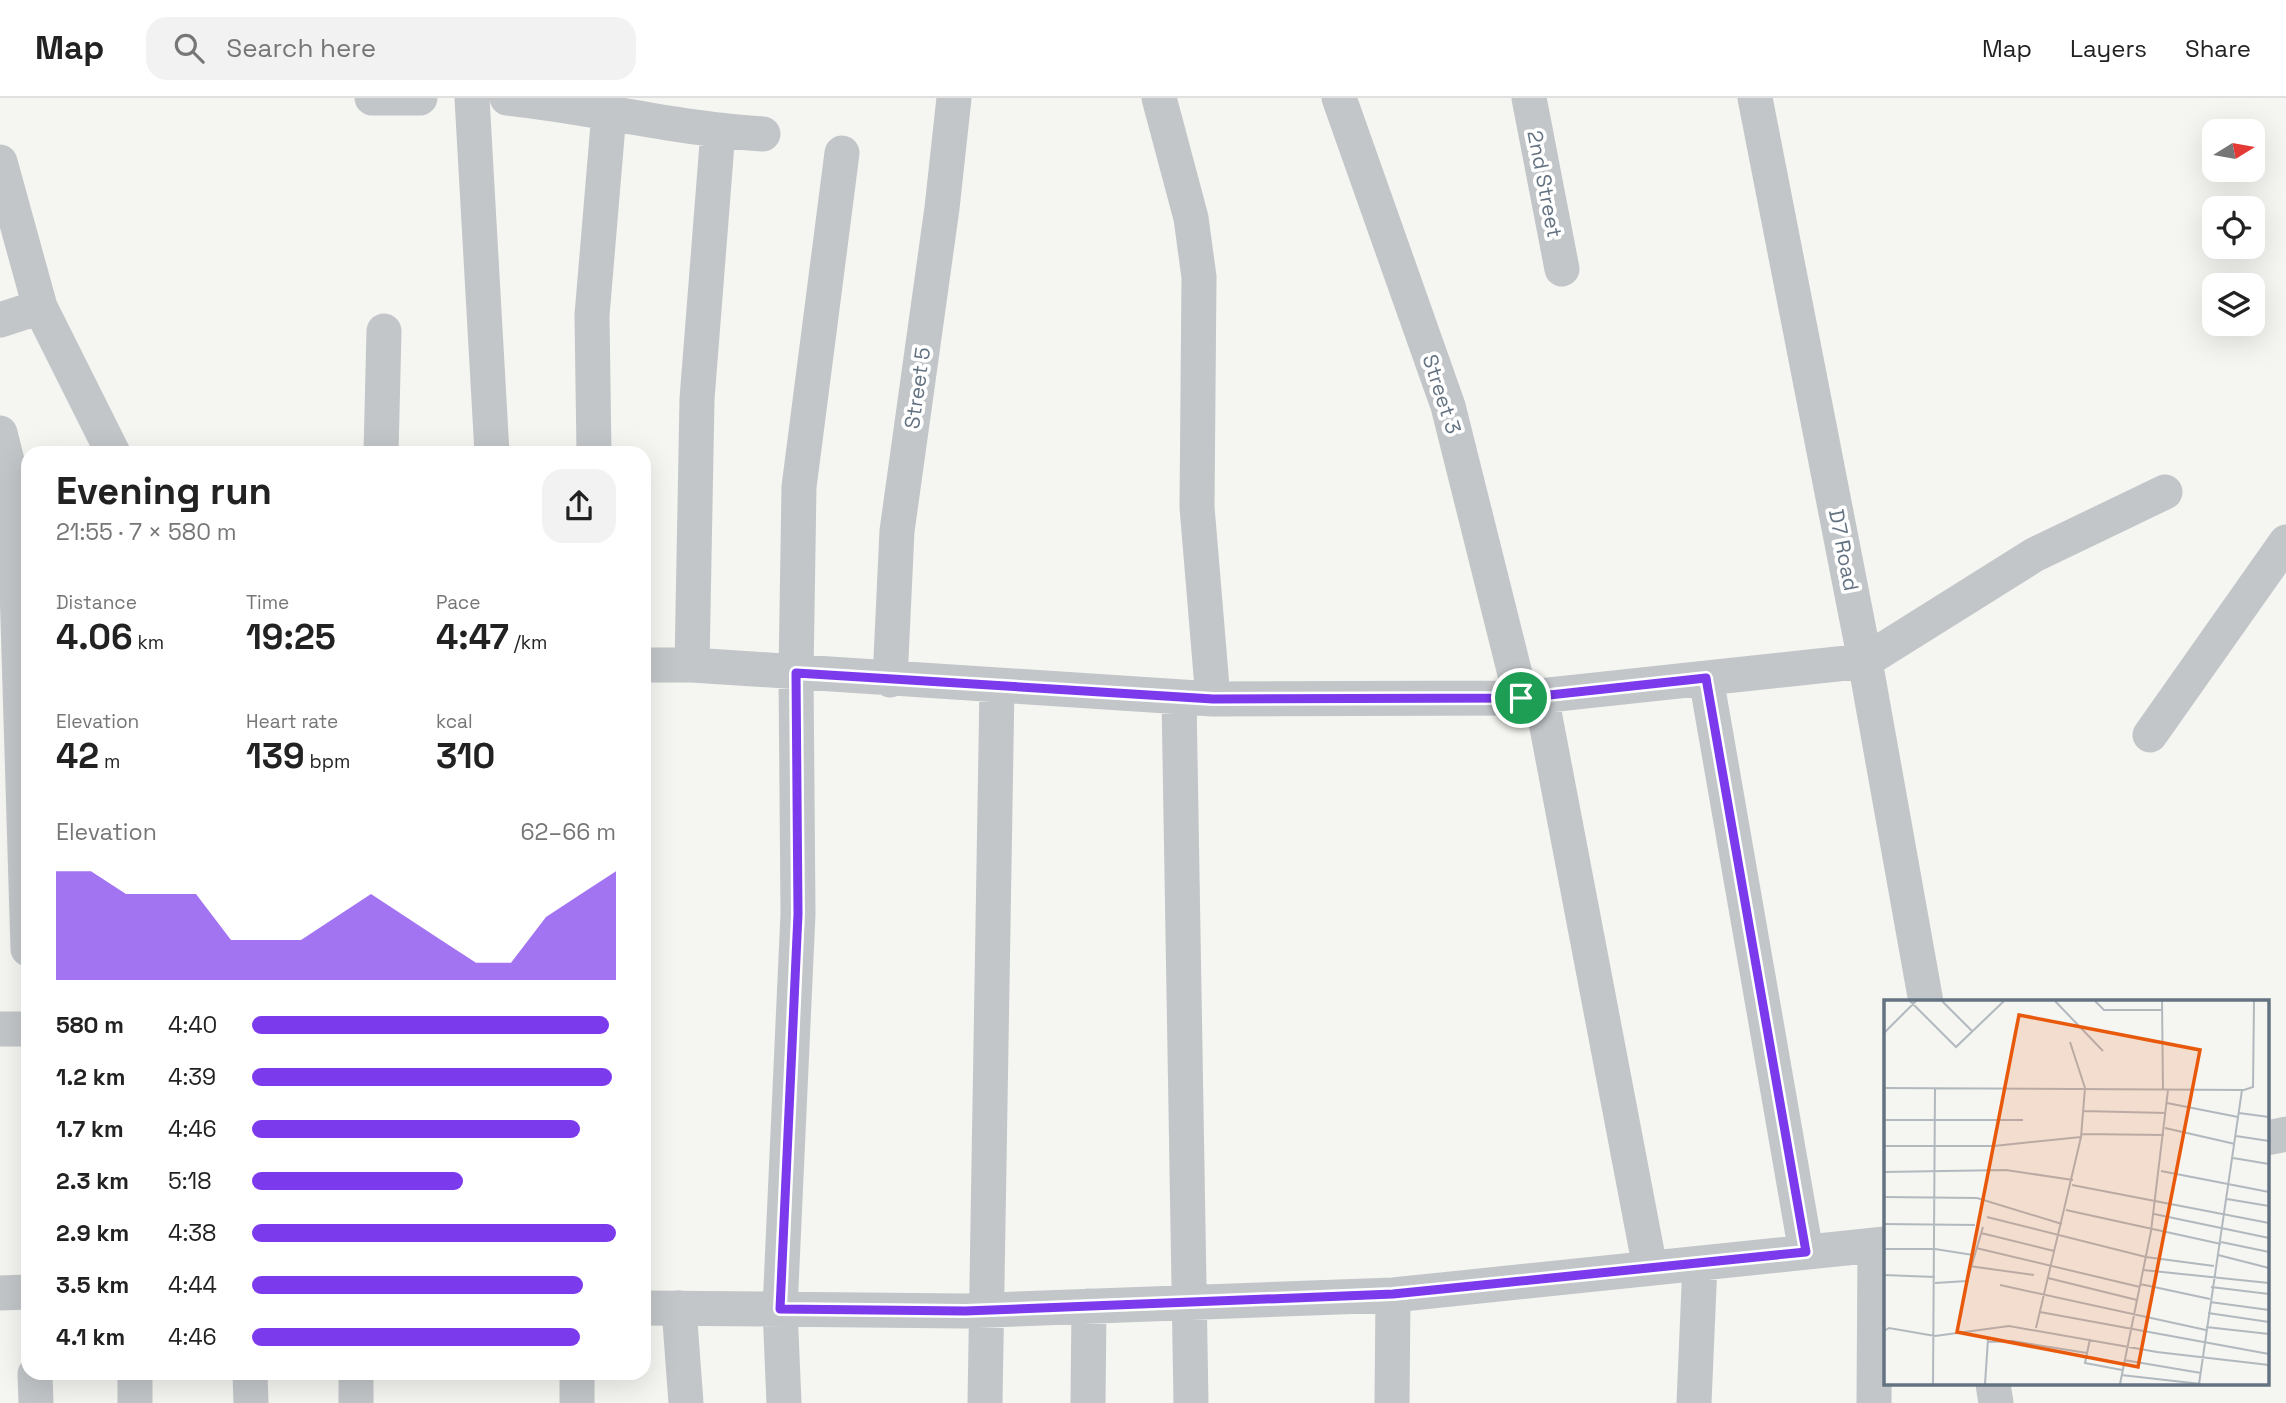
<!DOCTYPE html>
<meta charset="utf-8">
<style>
:root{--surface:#fff;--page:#f2f2f2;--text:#222;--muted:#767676;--line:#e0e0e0;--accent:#7c3aed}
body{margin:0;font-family:"Space Grotesk",sans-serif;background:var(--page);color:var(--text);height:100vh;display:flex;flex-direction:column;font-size:26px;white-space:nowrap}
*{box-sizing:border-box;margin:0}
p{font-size:23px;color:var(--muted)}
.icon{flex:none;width:38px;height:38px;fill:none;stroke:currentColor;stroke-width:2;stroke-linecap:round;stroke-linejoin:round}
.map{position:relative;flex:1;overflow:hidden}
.drawer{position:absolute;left:21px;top:348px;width:630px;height:934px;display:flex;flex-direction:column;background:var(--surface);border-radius:21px;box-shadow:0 7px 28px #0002}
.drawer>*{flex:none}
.needle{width:46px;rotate:79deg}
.fabs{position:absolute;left:2202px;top:21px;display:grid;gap:14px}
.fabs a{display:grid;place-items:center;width:63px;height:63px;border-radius:14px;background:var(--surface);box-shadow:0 7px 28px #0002;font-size:35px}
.pin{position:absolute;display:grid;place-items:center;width:60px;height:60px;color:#fff;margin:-30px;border:4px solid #fff;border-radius:50%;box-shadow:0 2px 7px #0007}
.round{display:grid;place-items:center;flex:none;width:74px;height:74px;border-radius:21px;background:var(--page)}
.headline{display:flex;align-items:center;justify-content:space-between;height:119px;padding:0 35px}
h1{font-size:38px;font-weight:800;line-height:52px}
.stats{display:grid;grid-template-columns:repeat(3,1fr);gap:10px;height:119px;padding:7px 35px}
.stats div{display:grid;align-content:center}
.stats b{font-size:35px;font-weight:800}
.stats small{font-size:19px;font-weight:400}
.stats p{font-size:19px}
.chart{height:196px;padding:14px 35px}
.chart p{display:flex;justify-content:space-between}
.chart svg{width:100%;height:126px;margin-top:7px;fill:var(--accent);opacity:.7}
ul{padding:0 35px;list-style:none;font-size:23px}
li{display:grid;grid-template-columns:112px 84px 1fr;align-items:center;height:52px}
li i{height:18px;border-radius:9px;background:var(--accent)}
header{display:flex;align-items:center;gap:42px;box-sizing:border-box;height:98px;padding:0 35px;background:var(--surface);border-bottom:2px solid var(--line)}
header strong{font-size:33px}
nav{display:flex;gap:38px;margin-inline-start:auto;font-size:24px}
.search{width:490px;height:63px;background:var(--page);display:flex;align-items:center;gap:18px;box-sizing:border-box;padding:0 24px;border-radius:21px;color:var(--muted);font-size:26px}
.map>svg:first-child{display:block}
</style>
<header>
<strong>Map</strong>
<div class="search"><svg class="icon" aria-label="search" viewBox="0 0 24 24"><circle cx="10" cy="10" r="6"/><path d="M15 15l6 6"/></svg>Search here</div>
<nav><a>Map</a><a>Layers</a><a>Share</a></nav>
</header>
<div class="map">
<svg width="2286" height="1305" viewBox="0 0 2286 1305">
<rect width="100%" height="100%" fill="#f5f5f1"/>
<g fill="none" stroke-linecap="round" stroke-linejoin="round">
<!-- minor -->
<path stroke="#c2c6c9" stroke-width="35" d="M372,0H420
M472,0L492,355
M507,0C593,9 677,31 763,36
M1159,0L1191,120L1199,179L1197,409L1213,601
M1339,0L1448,308L1521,600
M1529,0L1562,171
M1755,0L1865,563L1926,904
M0,64L40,209L113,355
M0,222L40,209
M0,335L14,391L28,851
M381,355L384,233
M594,355L592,217L609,15
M644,567H692L1213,601L1521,600L1865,563L2034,457L2165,394
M692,567L697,301L718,33
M1706,580L1806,1154
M890,582L897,433L942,110L954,0
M1541,598L1650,1170
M1179,600L1191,1305
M2150,637L2286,444
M0,931H28
M2267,1040L2286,1036
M0,1195L28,1194
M644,1210L965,1213L1393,1197L1885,1146
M679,1210L686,1305
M35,1276L36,1305
M250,1276L251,1305
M1993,1286L1996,1305
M135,1305V1276
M356,1305V1276
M577,1305V1276
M784,1305L780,1211L798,816L796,575L799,389L842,55
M985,1305L997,588
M1088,1305L1089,1208
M1392,1305L1393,1197
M1694,1305L1700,1165
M1874,1305L1875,1147"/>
</g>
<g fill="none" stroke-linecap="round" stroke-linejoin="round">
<defs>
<path id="route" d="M796,575L1213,601L1521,600L1706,580L1806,1154L1393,1196L965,1213L780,1211L798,816Z"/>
</defs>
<!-- route casing -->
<use href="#route" stroke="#fff" stroke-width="14"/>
<!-- route -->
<use href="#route" stroke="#7c3aed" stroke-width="9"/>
</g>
<g text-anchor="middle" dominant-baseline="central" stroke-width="7" stroke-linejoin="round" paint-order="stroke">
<!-- street labels -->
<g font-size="21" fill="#647382" stroke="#fff">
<text transform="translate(1545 86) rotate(79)">2nd Street</text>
<text transform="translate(917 290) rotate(-82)">Street 5</text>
<text transform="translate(1442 296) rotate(72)">Street 3</text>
<text transform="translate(1844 452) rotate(79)">D7 Road</text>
</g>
</g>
<!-- overview -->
<g transform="translate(1884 902)">
<rect width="385" height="385" fill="#f5f5f1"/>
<path fill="none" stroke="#b2b9be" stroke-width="2" d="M26,1L72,47L120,1M58,1L89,32M171,1L219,51M211,1L220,10H278M278,1L279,90M0,33L32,1M0,88L360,90L369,87L370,1M283,103L354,117M199,111L282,113M355,113L385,117M0,120H139M281,128L351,144M198,134L280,135M352,136L385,141M0,146H110L197,137M349,158L385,164M277,171L385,192M0,172L122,170L189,180M188,185L385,223M0,197L93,198L178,224M343,199L385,206M182,210L337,244M270,214L385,238M103,217L262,257L330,266M0,224L91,225M97,233L170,251M337,242L385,252M92,248L256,287M0,249H51L89,255M334,255L385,268M85,266L150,275M259,270L385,283M0,275L51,277M164,278L253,300M51,283L83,281L99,227M256,284L326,299M116,285L322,330M327,287L385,294M326,302L385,310M156,312L385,354M324,313L385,322M322,327L385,334M152,328L197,137L201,88L186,42M0,331L5,328L51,336L125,326L273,352L385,365M206,339L201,363L238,370M104,342L128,341L203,353M240,360L317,373M237,375L317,384M49,384L51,88M101,384L104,339M236,384L267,231L284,90M315,384L358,90"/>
<path fill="#e8590c" fill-opacity="0.15" stroke="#e8590c" stroke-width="3.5" d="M135,15L316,50L254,367L73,332Z"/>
<rect width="385" height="385" fill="none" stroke="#647382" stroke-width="3.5"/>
</g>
</svg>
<div class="fabs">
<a><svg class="needle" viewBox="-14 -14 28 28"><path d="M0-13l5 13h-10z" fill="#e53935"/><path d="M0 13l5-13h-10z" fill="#767676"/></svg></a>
<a><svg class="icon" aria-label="locate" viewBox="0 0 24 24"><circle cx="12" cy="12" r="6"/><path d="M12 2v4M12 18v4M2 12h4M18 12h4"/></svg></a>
<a><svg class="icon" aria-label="layers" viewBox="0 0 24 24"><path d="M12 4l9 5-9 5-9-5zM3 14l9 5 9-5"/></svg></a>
</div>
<div class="pin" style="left:1521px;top:600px;background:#1e9e55"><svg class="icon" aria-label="arrive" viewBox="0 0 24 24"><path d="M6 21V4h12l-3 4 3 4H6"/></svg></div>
<section class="drawer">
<div class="headline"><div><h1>Evening run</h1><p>21:55 · 7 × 580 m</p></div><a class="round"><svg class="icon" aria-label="share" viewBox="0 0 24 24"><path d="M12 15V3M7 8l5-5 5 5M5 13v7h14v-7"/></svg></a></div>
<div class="stats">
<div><p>Distance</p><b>4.06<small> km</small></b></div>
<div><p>Time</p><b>19:25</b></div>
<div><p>Pace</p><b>4:47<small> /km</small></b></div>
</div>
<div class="stats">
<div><p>Elevation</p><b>42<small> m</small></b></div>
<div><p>Heart rate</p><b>139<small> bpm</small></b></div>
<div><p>kcal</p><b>310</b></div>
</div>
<div class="chart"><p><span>Elevation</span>62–66 m</p>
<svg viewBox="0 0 160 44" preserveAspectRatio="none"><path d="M0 44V6L10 6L20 14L30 14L40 14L50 30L60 30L70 30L80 22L90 14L100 22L110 30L120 38L130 38L140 22L150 14L160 6V44z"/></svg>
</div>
<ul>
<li><b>580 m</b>4:40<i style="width:98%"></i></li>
<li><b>1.2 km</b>4:39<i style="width:99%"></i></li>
<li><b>1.7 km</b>4:46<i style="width:90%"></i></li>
<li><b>2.3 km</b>5:18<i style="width:58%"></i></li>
<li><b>2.9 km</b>4:38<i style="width:100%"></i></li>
<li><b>3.5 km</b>4:44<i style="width:91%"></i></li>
<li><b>4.1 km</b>4:46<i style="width:90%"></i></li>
</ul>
</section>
</div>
